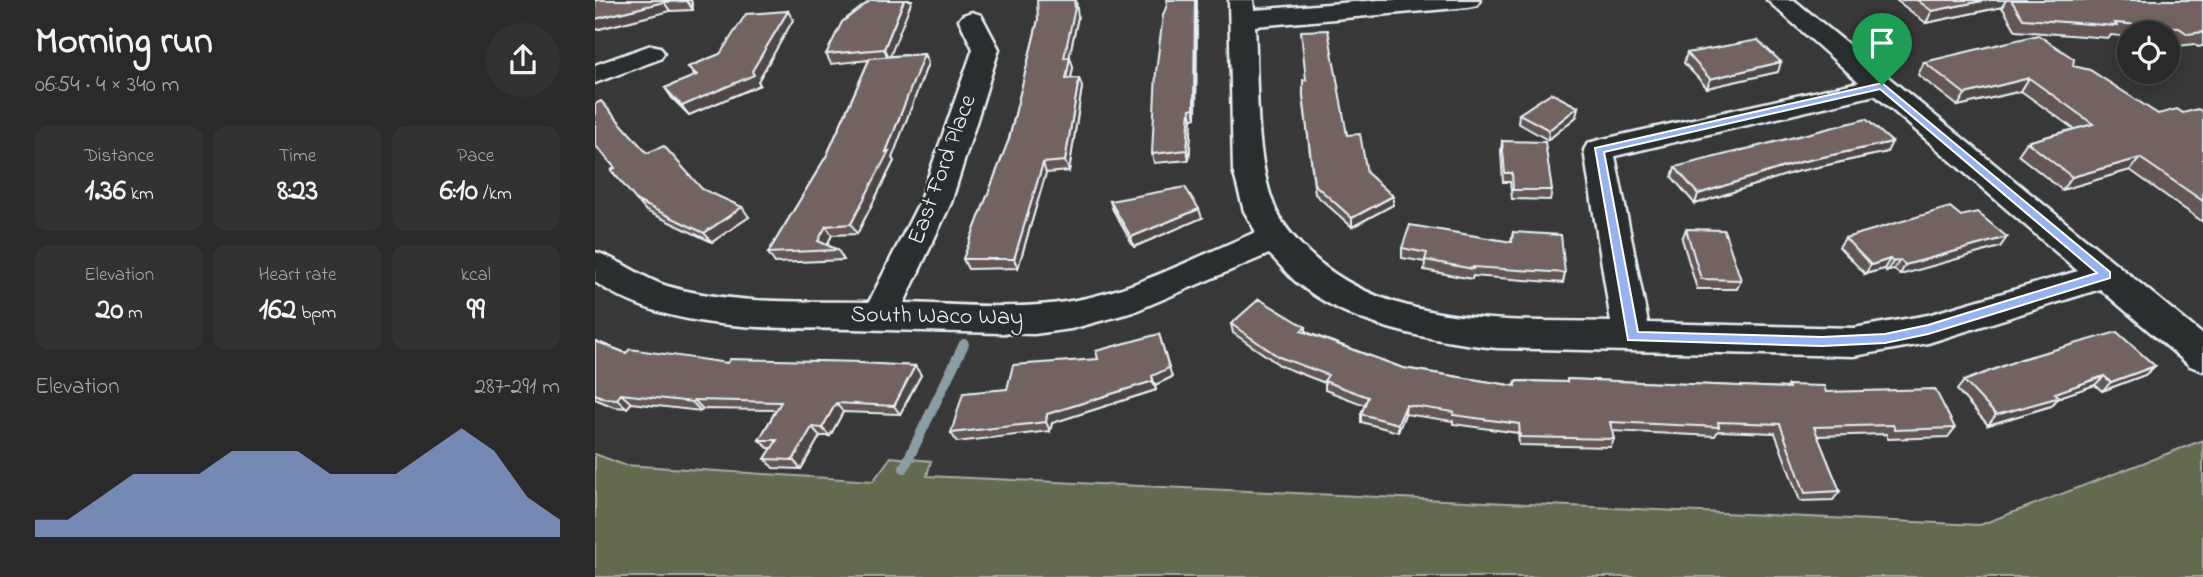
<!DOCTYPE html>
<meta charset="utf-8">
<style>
:root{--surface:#2b2a2a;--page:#333232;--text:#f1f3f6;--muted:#a6a7a8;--line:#474647;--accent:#95b2f1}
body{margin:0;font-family:"Indie Flower",sans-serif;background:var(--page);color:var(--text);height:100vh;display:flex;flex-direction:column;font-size:26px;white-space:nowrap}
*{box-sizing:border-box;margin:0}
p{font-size:23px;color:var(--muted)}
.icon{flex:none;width:38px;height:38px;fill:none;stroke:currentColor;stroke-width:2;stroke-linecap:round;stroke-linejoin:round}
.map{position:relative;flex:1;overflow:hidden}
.drawer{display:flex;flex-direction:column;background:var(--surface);width:595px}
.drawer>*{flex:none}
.fabs{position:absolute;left:1522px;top:21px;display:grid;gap:14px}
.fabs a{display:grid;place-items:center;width:63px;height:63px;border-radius:50%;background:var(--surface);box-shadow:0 4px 18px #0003,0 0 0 2px var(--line);font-size:35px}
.pin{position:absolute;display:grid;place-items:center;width:60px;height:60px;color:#fff;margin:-72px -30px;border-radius:50% 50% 50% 0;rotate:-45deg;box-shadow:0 0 7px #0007}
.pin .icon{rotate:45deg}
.round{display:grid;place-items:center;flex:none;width:74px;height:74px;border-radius:37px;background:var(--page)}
.head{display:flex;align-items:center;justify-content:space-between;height:119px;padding:0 35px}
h1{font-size:38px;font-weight:800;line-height:52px}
.figures{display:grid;grid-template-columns:repeat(3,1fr);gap:10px;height:119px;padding:7px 35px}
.figures div{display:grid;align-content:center;border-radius:14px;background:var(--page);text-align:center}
.figures b{font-size:30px;font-weight:800}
.figures small{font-size:19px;font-weight:400}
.figures p{font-size:19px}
.chart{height:196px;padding:14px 35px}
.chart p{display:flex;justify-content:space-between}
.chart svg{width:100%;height:126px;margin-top:7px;fill:var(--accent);opacity:.7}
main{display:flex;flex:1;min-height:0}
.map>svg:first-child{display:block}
</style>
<main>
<section class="drawer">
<div class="head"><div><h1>Morning run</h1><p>06:54 · 4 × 340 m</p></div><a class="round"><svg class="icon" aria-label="share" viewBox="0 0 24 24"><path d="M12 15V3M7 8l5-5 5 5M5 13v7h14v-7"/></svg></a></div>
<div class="figures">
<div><p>Distance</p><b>1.36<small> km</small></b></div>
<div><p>Time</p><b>8:23</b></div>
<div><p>Pace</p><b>6:10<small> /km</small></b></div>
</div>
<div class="figures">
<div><p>Elevation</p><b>20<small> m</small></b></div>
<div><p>Heart rate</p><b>162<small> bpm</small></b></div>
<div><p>kcal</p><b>99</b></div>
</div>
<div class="chart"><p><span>Elevation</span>287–291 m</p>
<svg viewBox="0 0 160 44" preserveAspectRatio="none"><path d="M0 44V38L10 38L20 30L30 22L40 22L50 22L60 14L70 14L80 14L90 22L100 22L110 22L120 14L130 6L140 14L150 30L160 38V44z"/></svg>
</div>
</section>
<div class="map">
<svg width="1608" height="577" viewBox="0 0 1608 577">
<rect width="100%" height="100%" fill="#393838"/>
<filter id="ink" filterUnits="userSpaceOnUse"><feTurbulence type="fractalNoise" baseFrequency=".0143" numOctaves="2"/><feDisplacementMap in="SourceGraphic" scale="14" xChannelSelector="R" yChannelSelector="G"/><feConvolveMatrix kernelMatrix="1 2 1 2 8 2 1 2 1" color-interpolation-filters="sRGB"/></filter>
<g filter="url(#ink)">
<!-- green -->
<path fill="#636a50" stroke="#a6aea4" stroke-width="2" d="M1608,440V577H0V454L29,465L278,481L296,457L336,461L332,476L1385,525Z"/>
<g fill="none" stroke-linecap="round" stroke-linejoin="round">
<!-- stream -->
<path stroke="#8a9fa5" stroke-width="10" d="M309,468L369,344"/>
<defs>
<path id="minor" d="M634,0H658L659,10L784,0H885L882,5L873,7L660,26C663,81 659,160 681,210C688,226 700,239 713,252C791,328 915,320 1016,322L989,150L993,143L1004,140L1264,82L1172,0H1199L1608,335V371L1595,366L1505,289L1333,343L1259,356L902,348C834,340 755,327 700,281C691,273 683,262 674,254L538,312L476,329L439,334C379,332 318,331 258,329C173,327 73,333 0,282V252C25,259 46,278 72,286C137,305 207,301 274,302L324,203L378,49L364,20L368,15L377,12L386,15L404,49L356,203L309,303C364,304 421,311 476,301C540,290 601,257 661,232L649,211L638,170ZM1280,95L1483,271L1333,315L1259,328L1053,323L1020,156Z
M56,45L65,47L69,53L65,59L0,83V65Z"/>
</defs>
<!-- minor casing -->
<use href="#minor" stroke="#e8f1f8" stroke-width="5"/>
<!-- minor -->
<use href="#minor" fill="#2a2d2e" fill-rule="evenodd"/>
</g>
<!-- wall -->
<path fill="#635653" stroke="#e8f1f8" stroke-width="2" d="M0,0H96L98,10L75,11L0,30Z
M276,0L295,56L329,54L333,63L297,158L299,161L262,234L237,235L232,245L243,250L249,260L180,263L173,253L232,155L274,60L236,64L231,54Z
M602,0L601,118H597L594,160L559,163L557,154Z
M1301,0H1608V46L1603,47L1599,44L1584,46L1576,39H1573V33H1535V37L1516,35L1514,38L1421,31L1407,7L1331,23Z
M483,17L474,57L478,67L476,78L487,87L474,171L451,173L423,268L373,269L368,259L414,139L443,20Z
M198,20L163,81L165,85L94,115L77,98L70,88L100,76L93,67L125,54Z
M1092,53L1183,72L1112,88L1089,63Z
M1329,62L1478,66L1563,114L1608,112V222L1535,170L1467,190L1423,155L1432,142L1479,129L1426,91L1363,106L1323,75Z
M708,95L752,135L772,173L798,196V205L757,227L720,194Z
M924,114L981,117L953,140L923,123Z
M907,141L957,190L955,200L917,199L915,182H908L906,151Z
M1292,152L1200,172L1100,204L1077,177L1080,167Z
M52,153L107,189L154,217L117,242L51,211L16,170Z
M515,201L607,218L539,247L518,210Z
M1366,216L1412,237L1405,247L1305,275L1299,269L1292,271L1289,269L1270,274L1244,247L1250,238Z
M1091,229L1146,280L1142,289H1102L1087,239Z
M918,232L970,273L968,283L878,276L877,279L829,270L830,262L807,258V248L916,242Z
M636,324L711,327V332L808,368L920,386L921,381L972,382V379L1191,388L1193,385L1231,392L1360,428L1353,437L1293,439L1291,434L1222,436L1245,491L1238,500L1205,501L1180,433L1123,431L1120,436L1017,431L1019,439L1016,447L924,445L923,433L858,424V421L810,414L803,432L766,422V414L770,405L730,390V383L686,366L638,333Z
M0,341L31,353L132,363L267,362L268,364L320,366L326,375L305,414L248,412L235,436H225L206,469L178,468L170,459L177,448H173L164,440L181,410L108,409L106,411L36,403L32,408L19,407L0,399Z
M1560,366L1550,375L1507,391L1500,385L1464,397L1456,406L1393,425L1362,390L1369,381Z
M577,377L560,385L561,390L457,423L455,431L362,442L356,433L412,389Z"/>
<!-- shaded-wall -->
<path fill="#504644" stroke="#e8f1f8" stroke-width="2" d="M92,0H96L98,10L92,1Z
M309,0H317L294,59L289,49Z
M479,0H481L483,17L472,67L469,58Z
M600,0H602L601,118L599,108Z
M1392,0H1411L1407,7L1331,23L1337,11Z
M69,2L75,11L0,30V19Z
M193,11L198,20L163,81L165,85L94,115L87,106L157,71Z
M329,54L333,63L297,158L299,161L262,234L256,224L291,152Z
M475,57L478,67L474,88L471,79Z
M1186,62L1183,72L1112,88L1115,79Z
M484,78L487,87L474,171L470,161Z
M1434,78L1426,91L1363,106L1370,94Z
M983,107L981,117L953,140L954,130Z
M595,109L597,118L594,160L592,150Z
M1297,142L1292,152L1200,172L1100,204L1103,194L1205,162Z
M1545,158L1535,170L1467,190L1477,177Z
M448,163L451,173L423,268L419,259Z
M798,196V205L757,227V218Z
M147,207L154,217L117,242L109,233Z
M604,209L607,218L539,247L536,237Z
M231,226L237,235L229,251L223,241Z
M1412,237L1405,247L1305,275L1310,265Z
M1295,259L1289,269L1270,274L1276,265Z
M1305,260L1299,269L1292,271L1298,262Z
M564,334L577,377L560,385L557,376Z
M320,366L326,375L305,414L299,406Z
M1560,366L1550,375L1507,391L1516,382Z
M1509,376L1500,385L1464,397L1456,406L1393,425L1401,415L1460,393Z
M558,381L561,390L457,423L455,431L451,422L452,414Z
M26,394L36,403L32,408L22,399Z
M99,400L108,409L106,411L97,402Z
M241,403L248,412L235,436L227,428Z
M811,405L810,414L803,432V424Z
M217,427L225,436L206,469L198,460Z"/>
<!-- building -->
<path fill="#736461" stroke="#e8f1f8" stroke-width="2" d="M0,0H92V1L69,2L0,19Z
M276,0H309L289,49L231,54L247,22Z
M442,0H479L480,8L469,58L475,57L471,79L484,78L470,161L448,163L419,259H368L414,139L443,20Z
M572,0H600L599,108L595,109L592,150L557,154L561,72L568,15L572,5Z
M1322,0H1392L1337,11Z
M1416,0H1608V32L1593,34L1584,28L1520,23L1522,26L1428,19Z
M193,11L157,71L159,75L87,106L70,88L102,75L93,67L125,54L151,14Z
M733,30L752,135L765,134L772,173L798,196L757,218L719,184L708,95V80H711L706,31Z
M1443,35L1479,59L1478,66L1495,70L1563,114L1582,109L1588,113L1603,109L1608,112V201L1545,158L1477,177L1432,142L1498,124L1434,78L1370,94L1329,62Z
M1163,40L1186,62L1115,79L1092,53Z
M329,54L291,152L294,151L256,224L231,226L223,241L243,250L173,253L232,155L275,58Z
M956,93L983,107L954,130L924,114Z
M6,101L52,153L69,146L107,189L147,207L109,233L42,201L16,170L20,168L0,145V104Z
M1271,119L1297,142L1205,162L1103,194L1080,167Z
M907,141L950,142L957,190H918L917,173H910Z
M590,187L604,209L536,237L515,201Z
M1355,207L1366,216L1382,212L1412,237L1310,265L1305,260L1298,262L1295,259L1276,265L1250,238Z
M815,225L917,242L918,232L966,235L970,273L878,267V269L830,260L832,253L807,248Z
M1091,229L1129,230L1146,280L1106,279Z
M664,299L711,327L706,331L808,368L921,386V381L972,382V379L1194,388L1193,385L1229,386L1231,392L1340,389L1360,428L1300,430L1298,425L1219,427L1245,491L1210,493L1185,424L1123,422L1124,427L1015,422L1019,439L925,437L924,424L858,415L859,412L811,405L803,424L766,414L773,397L729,381L733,375L684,357L636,324Z
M1522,332L1560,366L1516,382L1509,376L1460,393L1465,397L1401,415L1369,381L1426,359Z
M564,334L574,368L557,376L558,381L452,414L451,422L356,433L368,393L412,389L418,365L503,359L501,351Z
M0,341L31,353L35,349L132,363L135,359L267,362L265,363L320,366L299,406L241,403L227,428L217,427L198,460L170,459L182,440H164L186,402L99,400L97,402L26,394L22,399L9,398L0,394Z"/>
</g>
<!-- route -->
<path fill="#95b2f1" stroke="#fff" stroke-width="2" fill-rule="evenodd" d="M1287,83L1515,272V278L1333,334L1290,343L1227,346L1033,340L1000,148ZM1285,89L1502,273L1333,325L1290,334L1227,337L1043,332L1009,152Z"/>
<g text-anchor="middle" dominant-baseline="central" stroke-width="5" stroke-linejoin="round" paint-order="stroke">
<!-- street labels -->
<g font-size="24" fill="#e8f1f8" stroke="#2a2d2e">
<text transform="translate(348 170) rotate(-70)">East Ford Place</text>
<text transform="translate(342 317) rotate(1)">South Waco Way</text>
</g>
</g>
</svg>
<div class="fabs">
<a><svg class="icon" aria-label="locate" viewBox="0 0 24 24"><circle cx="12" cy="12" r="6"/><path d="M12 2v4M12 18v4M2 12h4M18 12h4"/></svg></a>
</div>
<div class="pin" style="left:1287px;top:85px;background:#1e9e55"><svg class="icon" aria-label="arrive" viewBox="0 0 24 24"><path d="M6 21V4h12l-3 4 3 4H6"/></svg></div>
</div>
</main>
